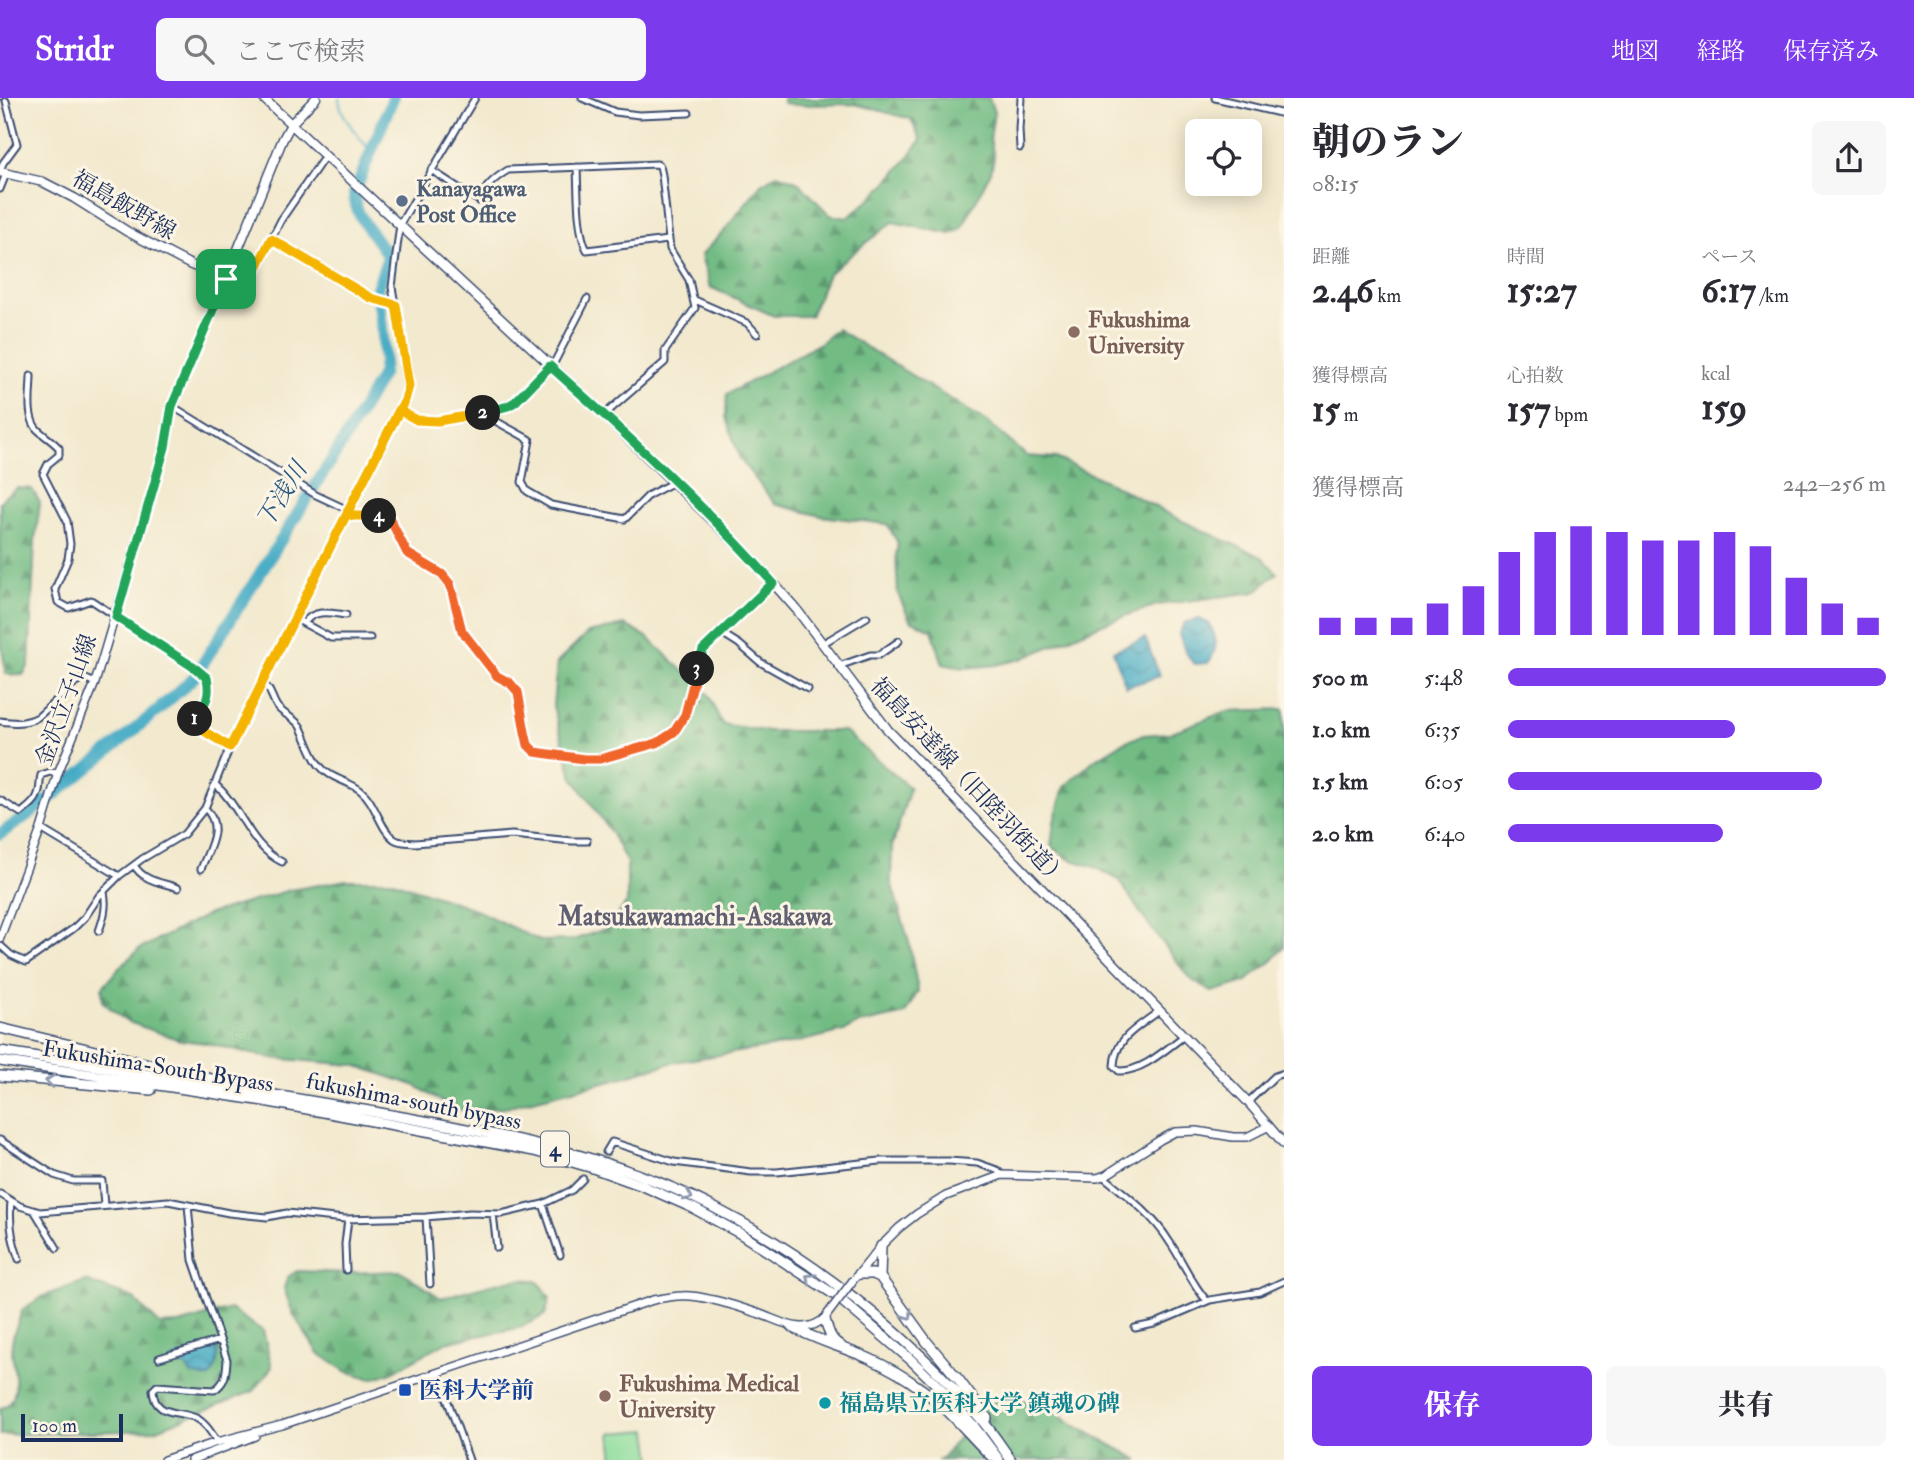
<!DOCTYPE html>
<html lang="ja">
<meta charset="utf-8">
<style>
:root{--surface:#fff;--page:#f7f7f7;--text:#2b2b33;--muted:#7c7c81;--accent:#7c3aed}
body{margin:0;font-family:"IM FELL Double Pica","Noto Serif JP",serif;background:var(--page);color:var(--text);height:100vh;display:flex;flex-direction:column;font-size:26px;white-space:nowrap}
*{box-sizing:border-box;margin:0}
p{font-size:23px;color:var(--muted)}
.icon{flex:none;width:38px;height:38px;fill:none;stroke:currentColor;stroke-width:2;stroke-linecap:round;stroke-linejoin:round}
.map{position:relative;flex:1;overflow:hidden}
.panel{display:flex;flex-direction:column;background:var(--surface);width:630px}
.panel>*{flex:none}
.buttons{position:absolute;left:1185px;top:21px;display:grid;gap:14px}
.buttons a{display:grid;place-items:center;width:77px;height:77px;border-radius:10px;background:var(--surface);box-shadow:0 4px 18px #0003;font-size:35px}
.scale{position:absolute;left:21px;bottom:18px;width:102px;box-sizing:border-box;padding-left:7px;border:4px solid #1b2f5e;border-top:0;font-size:19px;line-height:24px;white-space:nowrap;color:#1b2f5e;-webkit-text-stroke:5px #fcf5e5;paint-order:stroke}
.pin{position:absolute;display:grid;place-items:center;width:60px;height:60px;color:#fff;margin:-30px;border-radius:14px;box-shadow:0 4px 10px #0006}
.km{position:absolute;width:35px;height:35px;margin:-18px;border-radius:50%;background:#222;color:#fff;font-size:19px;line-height:35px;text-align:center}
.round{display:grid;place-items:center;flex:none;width:74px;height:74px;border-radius:10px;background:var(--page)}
.summary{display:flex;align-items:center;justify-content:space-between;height:119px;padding:0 28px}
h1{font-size:38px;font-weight:800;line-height:52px}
.metrics{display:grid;grid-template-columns:repeat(3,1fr);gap:10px;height:119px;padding:7px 28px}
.metrics div{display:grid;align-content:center}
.metrics b{font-size:35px;font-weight:800}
.metrics small{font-size:19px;font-weight:400}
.metrics p{font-size:19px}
.chart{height:196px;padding:14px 28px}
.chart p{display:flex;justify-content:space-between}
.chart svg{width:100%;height:126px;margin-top:7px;stroke:var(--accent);stroke-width:6}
.cta{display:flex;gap:14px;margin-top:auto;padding:14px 28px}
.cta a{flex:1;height:80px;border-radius:10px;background:var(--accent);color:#fff;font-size:28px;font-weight:800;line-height:80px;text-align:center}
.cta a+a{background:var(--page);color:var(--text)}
ul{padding:0 28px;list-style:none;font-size:23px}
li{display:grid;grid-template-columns:112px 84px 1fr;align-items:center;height:52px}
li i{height:18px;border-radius:9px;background:var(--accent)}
header{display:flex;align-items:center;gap:42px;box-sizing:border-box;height:98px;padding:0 35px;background:var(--accent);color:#fff}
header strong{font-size:33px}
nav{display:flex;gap:38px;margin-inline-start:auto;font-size:24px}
.search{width:490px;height:63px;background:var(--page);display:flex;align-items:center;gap:18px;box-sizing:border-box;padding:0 24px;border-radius:10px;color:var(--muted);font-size:26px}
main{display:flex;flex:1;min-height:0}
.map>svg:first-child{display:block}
</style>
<header>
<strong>Stridr</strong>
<div class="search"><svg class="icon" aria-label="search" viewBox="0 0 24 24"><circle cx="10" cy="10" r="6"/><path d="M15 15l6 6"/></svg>ここで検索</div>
<nav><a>地図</a><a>経路</a><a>保存済み</a></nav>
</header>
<main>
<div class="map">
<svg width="1284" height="1362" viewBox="0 0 1284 1362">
<defs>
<pattern id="forest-firs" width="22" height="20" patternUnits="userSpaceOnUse" patternTransform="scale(1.75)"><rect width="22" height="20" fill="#72bc84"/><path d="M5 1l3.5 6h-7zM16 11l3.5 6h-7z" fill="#5d996f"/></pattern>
<pattern id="water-waves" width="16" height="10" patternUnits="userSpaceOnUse" patternTransform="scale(1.75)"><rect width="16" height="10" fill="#45abc5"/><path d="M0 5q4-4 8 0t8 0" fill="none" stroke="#398ca3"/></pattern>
</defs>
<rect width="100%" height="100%" fill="#fcf5e5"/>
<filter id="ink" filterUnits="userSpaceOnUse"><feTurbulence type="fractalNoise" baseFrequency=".0143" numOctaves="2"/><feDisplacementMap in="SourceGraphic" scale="14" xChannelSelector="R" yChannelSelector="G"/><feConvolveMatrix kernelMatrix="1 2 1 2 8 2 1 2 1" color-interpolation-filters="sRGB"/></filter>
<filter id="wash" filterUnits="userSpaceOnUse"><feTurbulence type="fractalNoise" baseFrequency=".00686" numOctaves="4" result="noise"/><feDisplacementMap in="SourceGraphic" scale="28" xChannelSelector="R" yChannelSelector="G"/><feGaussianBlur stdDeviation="1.57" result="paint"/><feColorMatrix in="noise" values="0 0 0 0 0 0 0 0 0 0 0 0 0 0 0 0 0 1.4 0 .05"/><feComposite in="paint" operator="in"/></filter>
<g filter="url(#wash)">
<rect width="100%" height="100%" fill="#f2e9ce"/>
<!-- grass -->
<path fill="#8ddd9d" stroke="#54867e" stroke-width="2" d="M648,1332L652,1362H614L611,1335Z"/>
<!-- forest -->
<path fill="url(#forest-firs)" stroke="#467671" stroke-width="2" d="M783,0H989L994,14L990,41L994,59L991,74L961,131L951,136L893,124L863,147L828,176L810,218H774L710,189L701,157L724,133L761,86L777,76L797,83L830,117L847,120C876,98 900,72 921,42L911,21L855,6L797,7L783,5Z
M837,231L987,324L1027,358L1056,360L1110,385L1180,422L1262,459L1277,475L1255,494L1157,507L1107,524L1021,561L996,567L965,570L943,566L932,532L910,522L898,496L896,457L898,445L887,426L821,418L775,406L740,361L726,319L727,296L819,246Z
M17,390L32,391L40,405L35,442L29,567L23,577L6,576L0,538V405L5,398Z
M625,527L647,539L708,596L722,626L764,633H844L910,690L892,749L891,784L909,844L918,893L905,916L869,924L859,925L844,933L789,946L674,964L620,980L501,1010L456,1012L414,987L354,967L270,960L206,945L180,942L126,923L103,904L102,890L118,871L139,851L209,816L290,792L347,782H390L472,810L540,843L573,842L608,830L627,804V765L612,736L572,678L553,608L557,565L588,535Z
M1284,611V849L1273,862L1245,884L1212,894L1190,881L1143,819L1119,782L1095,769L1069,761L1051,748L1054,724L1064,689L1094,662L1124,644L1144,637L1170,635L1227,613Z
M297,1173L348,1175L401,1173L441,1200C461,1195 519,1175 536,1183C542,1186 546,1194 550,1200L545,1217L519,1230L446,1244L392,1274L372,1281L346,1273L318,1255L293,1216L284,1190L288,1179Z
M85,1183L133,1200L160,1227L179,1226L230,1211L263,1233L272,1269L254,1293L155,1332L0,1337V1311C28,1301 9,1263 12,1244C14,1233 19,1221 23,1211L44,1198Z
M1022,1302L1049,1311L1074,1327L1139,1362H939L943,1359L987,1305Z"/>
<!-- water -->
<path fill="url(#water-waves)" stroke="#306d92" stroke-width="2" d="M1199,521L1210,526C1217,542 1219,549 1208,565L1194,566L1185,553L1179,536L1184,525Z
M1145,540L1160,578L1126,589L1113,553Z
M216,1247C219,1258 218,1272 208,1280L191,1276L186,1268L171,1267L170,1262Z"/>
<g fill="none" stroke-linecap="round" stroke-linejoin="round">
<!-- stream -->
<path stroke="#45abc5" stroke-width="2" d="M339,0C339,16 360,41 371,53"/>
<!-- river -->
<path stroke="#45abc5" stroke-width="12" d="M0,736C42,708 82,675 121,643C146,622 172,601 195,578L346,339L382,277L384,264L383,238L377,190L388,159C377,138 355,121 354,96L393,0"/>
</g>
</g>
<g filter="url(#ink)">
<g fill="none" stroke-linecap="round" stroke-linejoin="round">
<defs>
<path id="minor" d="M582,0L615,14L639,17L689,15
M1215,0L1284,16
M1020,50L1019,31L1021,0
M577,69C578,90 577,135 587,152L668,142
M431,72L479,103C485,88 495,80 508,72L657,66L660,68L662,77L670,151L689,182L695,210L665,253V264L604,317
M0,73L3,65L17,46L6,3
M0,91L6,76
M271,140L371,200L396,207
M226,181L243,187L250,183L281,122L325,58
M695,202L747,225L757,236
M31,278C31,294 26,318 37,331C44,338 53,343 59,350V357L48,366L43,376L67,423L70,446L68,461L55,491L58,504L69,510L91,502L203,576C216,593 203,607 194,622L197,629L230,649
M172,308L316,397L348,412L353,418L373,417L390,421L407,455L442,476L451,486L462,533L497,578L510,585L518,594L525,634L528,647L535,654L584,661H600L657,645L674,634L685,617L697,571L703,552L773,485
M399,312L417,322L438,323L490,313L515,304L554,265L587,201
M486,314L492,321L530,342L522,384L527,393L551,407L625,421L649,397L674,384
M294,520L331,540H370
M305,524C315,511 330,515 346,517
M720,534L739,546L760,564L808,591
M822,546L867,519
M839,568L870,557H879L899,543
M262,584C271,591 271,598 276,607C281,616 294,619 300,628C307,641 310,655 319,667C330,681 347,682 360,692C376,704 379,730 394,741C399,745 408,744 415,745L512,737L572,743H587
M0,623C15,625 25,626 38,619L77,583L84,580L95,585
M215,686C242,710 249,748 282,764
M0,702L21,715C27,710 36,704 38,696C41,689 39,684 41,677L50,674L58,675
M41,731L119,778
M134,767C143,783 161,784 178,790
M201,771C209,750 224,729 205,710
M99,833C104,819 107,808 104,794
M0,847L11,857L26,864L74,830L85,819L99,798L119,778L142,761L184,736L205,710L230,649L405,302L409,288L392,189L400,126L475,0
M1159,913C1139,929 1115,939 1114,968L1119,973C1142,974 1166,951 1184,938
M1248,1004L1275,978L1284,975
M0,1042L54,1077L73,1083H102L104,1108
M606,1054L612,1044L674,1064L751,1074H777L880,1063H949L977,1065L997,1072L1002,1077
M1103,1078C1126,1097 1153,1117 1169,1143C1183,1163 1191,1185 1207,1203
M0,1096L20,1108L40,1114L168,1103L229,1115L267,1119L287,1115L345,1121L426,1119L470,1115L501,1116L543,1106L572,1092L583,1081
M11,1103C9,1124 11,1141 19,1161
M543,1106L560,1157
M188,1107L193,1162L227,1262C226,1275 226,1285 214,1292L157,1288L153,1292C154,1319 178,1312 196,1320C206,1325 212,1336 218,1345
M35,1114L57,1150
M493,1116L497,1150
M426,1119L430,1186
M346,1172L345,1146L348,1121
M1135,1230L1154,1226L1210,1202L1260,1194L1284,1183
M159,1260L220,1242
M438,1276L469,1362"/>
<path id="tertiary" d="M0,840L41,731L58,675L95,585L165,349L172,308L226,181
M857,1178L881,1148L899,1130L917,1116L946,1098L1002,1077L1097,1080L1106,1077L1160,1042L1175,1034L1197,1033L1233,1039H1247L1269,1028
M164,1362L217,1344L282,1327L653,1202C677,1197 689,1196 713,1202C728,1205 745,1211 760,1216C782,1224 805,1239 826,1219
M191,1362L255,1338"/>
<path id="secondary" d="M263,0L604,317L751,460L797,512L888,632L1248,1004L1284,1046
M0,74L43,84L74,100L128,134L191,167L226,181L282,43L291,26L316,0"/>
<path id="trunk" d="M0,930L220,983
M0,953C121,972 242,991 363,1012C481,1033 604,1053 711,1108C813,1160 907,1235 981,1321C992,1334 1001,1348 1011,1362
M0,963L264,1003L534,1053L593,1070L643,1088L693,1110L741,1136L835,1197L911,1262L941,1291L973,1327L999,1362
M0,978L151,992
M859,1176H873L880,1179L927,1244L959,1282L987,1320
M880,1179L881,1148
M825,1221C828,1232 830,1242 841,1248
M792,1229C816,1242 842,1249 868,1260C886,1268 904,1278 920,1290C948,1309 967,1335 991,1358"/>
</defs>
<!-- minor casing -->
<use href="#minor" stroke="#3b4b6f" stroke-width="9"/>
<!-- tertiary casing -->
<use href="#tertiary" stroke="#3b4b6f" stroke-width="10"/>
<!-- secondary casing -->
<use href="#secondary" stroke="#3b4b6f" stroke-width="11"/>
<!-- trunk casing -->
<use href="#trunk" stroke="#3b4b6f" stroke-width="12"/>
<!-- minor -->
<use href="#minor" stroke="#fff" stroke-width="5"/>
<!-- tertiary -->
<use href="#tertiary" stroke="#fff" stroke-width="7"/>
<!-- secondary -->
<use href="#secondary" stroke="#fff" stroke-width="8"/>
<!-- trunk -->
<use href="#trunk" stroke="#fff" stroke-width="9"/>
<defs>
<path id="rail" d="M0,0H2"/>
</defs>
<!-- rail casing -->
<use href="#rail" stroke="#1b2f5e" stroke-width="4.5"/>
<!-- rail -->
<use href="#rail" stroke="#fcf5e5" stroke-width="2" stroke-dasharray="5" stroke-linecap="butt"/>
<defs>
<path id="tertiary-bridge" d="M827,1217L854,1181"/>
</defs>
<!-- tertiary-bridge casing -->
<use href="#tertiary-bridge" stroke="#3b4b6f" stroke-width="10" stroke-linecap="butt"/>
<!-- tertiary-bridge -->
<use href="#tertiary-bridge" stroke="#fff" stroke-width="7"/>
</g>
<!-- one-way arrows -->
<defs><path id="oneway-chevron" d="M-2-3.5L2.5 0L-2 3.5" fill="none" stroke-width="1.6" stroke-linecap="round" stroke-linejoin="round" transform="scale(1.75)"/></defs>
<g stroke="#8d97ae">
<use href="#oneway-chevron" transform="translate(50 983) rotate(-175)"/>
<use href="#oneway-chevron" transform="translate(688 1098) rotate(24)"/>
<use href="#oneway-chevron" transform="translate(810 1180) rotate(-146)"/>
<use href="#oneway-chevron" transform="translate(908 1217) rotate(55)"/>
</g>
</g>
<g fill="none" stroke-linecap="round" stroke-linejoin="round" filter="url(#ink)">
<defs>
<path id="split-1" d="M195,621C205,605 211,600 207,580L195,570L116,519L165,349L172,308L226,181"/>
<path id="split-2" d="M195,621L197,629L230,649L399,312L417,322L438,323L483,315"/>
<path id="split-3" d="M483,315L508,308L515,304L550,268C627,337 705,408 773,485L703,552L697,571"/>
<path id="split-4" d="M379,418L390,421L407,455L442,476L450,486L462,533L497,578L510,585L518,594L525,634L528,647L535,654L584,661H600L657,645L674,634L685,617L697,571"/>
<path id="split-5" d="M226,181L243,187L250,183L271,141L371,200L396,207L409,288L405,302L348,412L353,418H379"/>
</defs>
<!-- split-1 casing -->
<use href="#split-1" stroke="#fff" stroke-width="14"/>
<!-- split-2 casing -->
<use href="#split-2" stroke="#fff" stroke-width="14"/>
<!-- split-3 casing -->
<use href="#split-3" stroke="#fff" stroke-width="14"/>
<!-- split-4 casing -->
<use href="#split-4" stroke="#fff" stroke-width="14"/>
<!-- split-5 casing -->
<use href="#split-5" stroke="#fff" stroke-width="14"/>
<!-- split-1 -->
<use href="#split-1" stroke="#22a559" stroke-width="9"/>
<!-- split-2 -->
<use href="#split-2" stroke="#f5b400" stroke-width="9"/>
<!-- split-3 -->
<use href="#split-3" stroke="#22a559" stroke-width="9"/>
<!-- split-4 -->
<use href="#split-4" stroke="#f0652b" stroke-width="9"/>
<!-- split-5 -->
<use href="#split-5" stroke="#f5b400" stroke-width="9"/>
</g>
<!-- markers -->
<circle fill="#5c6f8a" stroke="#fcf5e5" stroke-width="2.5" cx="402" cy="103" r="7"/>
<g fill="#8d6e63" stroke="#fcf5e5" stroke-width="2.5">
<circle cx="1074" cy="234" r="7"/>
<circle cx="605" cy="1298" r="7"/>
</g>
<rect fill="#1a4fb4" stroke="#fcf5e5" stroke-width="2.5" x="398" y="1285" width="14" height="14" rx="3.5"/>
<circle fill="#0f9aa8" stroke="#fcf5e5" stroke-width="2.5" cx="825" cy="1305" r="7"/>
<g text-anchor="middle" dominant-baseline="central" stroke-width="6" stroke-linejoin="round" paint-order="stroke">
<!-- shield labels -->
<rect fill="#fcf5e5" stroke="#5e6a86" stroke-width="2" x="541" y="1033.5" width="28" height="35" rx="5"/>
<g font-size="21" font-weight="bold" fill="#1b2f5e">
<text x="555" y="1051">4</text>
</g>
<!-- service labels -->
<g font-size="23" font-weight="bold" fill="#4e5e75" stroke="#fcf5e5" text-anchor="start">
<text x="416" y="90">Kanayagawa<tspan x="416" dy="26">Post Office</tspan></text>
</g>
<!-- street labels -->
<g font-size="23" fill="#1b2f5e" stroke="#fcf5e5">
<text transform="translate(124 107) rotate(30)">福島飯野線</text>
<text transform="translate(66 602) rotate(-70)">金沢立子山線</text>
<text transform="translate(969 684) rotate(47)">福島安達線（旧陸羽街道）</text>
<text transform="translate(158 968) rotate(9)">Fukushima-South Bypass</text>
<text transform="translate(414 1003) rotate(11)">fukushima-south bypass</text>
</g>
<!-- education labels -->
<g font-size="23" font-weight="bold" fill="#785e54" stroke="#fcf5e5" text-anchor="start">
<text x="1088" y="221">Fukushima<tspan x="1088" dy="26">University</tspan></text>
<text x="619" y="1285">Fukushima Medical<tspan x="619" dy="26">University</tspan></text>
</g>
<!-- transit labels -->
<g font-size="23" font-weight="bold" fill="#164399" stroke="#fcf5e5" text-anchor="start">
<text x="419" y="1292">医科大学前</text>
</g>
<!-- culture labels -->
<g font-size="23" font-weight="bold" fill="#0d838f" stroke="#fcf5e5" text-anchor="start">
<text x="839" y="1305">福島県立医科大学 鎮魂の碑</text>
</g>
<!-- water labels -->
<g font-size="24" font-style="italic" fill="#2a5a82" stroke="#fcf5e5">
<text transform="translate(282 397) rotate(-58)">下浅川</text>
</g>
<!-- quarter labels -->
<g font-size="26" font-weight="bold" fill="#616073" stroke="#fcf5e5">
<text x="695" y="819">Matsukawamachi-Asakawa</text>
</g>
</g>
</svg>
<div class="buttons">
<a><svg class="icon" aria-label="locate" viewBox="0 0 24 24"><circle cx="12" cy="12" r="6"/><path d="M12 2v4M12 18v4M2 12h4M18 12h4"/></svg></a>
</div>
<div class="scale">100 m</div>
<div class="pin" style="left:226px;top:181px;background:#1e9e55"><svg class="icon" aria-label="arrive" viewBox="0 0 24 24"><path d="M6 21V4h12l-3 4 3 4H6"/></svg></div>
<b class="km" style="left:195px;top:621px">1</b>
<b class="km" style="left:483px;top:315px">2</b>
<b class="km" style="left:697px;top:571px">3</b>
<b class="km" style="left:379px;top:418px">4</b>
</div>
<section class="panel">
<div class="summary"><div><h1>朝のラン</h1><p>08:15</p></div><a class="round"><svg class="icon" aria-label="share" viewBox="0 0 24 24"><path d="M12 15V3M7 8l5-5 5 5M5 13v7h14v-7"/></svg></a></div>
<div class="metrics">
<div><p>距離</p><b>2.46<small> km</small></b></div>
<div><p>時間</p><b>15:27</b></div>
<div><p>ペース</p><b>6:17<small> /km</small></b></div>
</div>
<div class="metrics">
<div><p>獲得標高</p><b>15<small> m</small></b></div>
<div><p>心拍数</p><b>157<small> bpm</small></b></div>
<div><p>kcal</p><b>159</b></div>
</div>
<div class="chart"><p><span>獲得標高</span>242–256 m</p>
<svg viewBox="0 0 160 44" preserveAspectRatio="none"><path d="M5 44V38M15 44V38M25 44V38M35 44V33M45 44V27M55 44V15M65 44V8M75 44V6M85 44V8M95 44V11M105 44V11M115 44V8M125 44V13M135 44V24M145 44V33M155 44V38"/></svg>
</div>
<ul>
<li><b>500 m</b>5:48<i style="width:100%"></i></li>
<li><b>1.0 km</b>6:35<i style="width:60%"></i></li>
<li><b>1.5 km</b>6:05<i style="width:83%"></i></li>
<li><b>2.0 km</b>6:40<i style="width:57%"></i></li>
</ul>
<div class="cta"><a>保存</a><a>共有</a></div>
</section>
</main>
